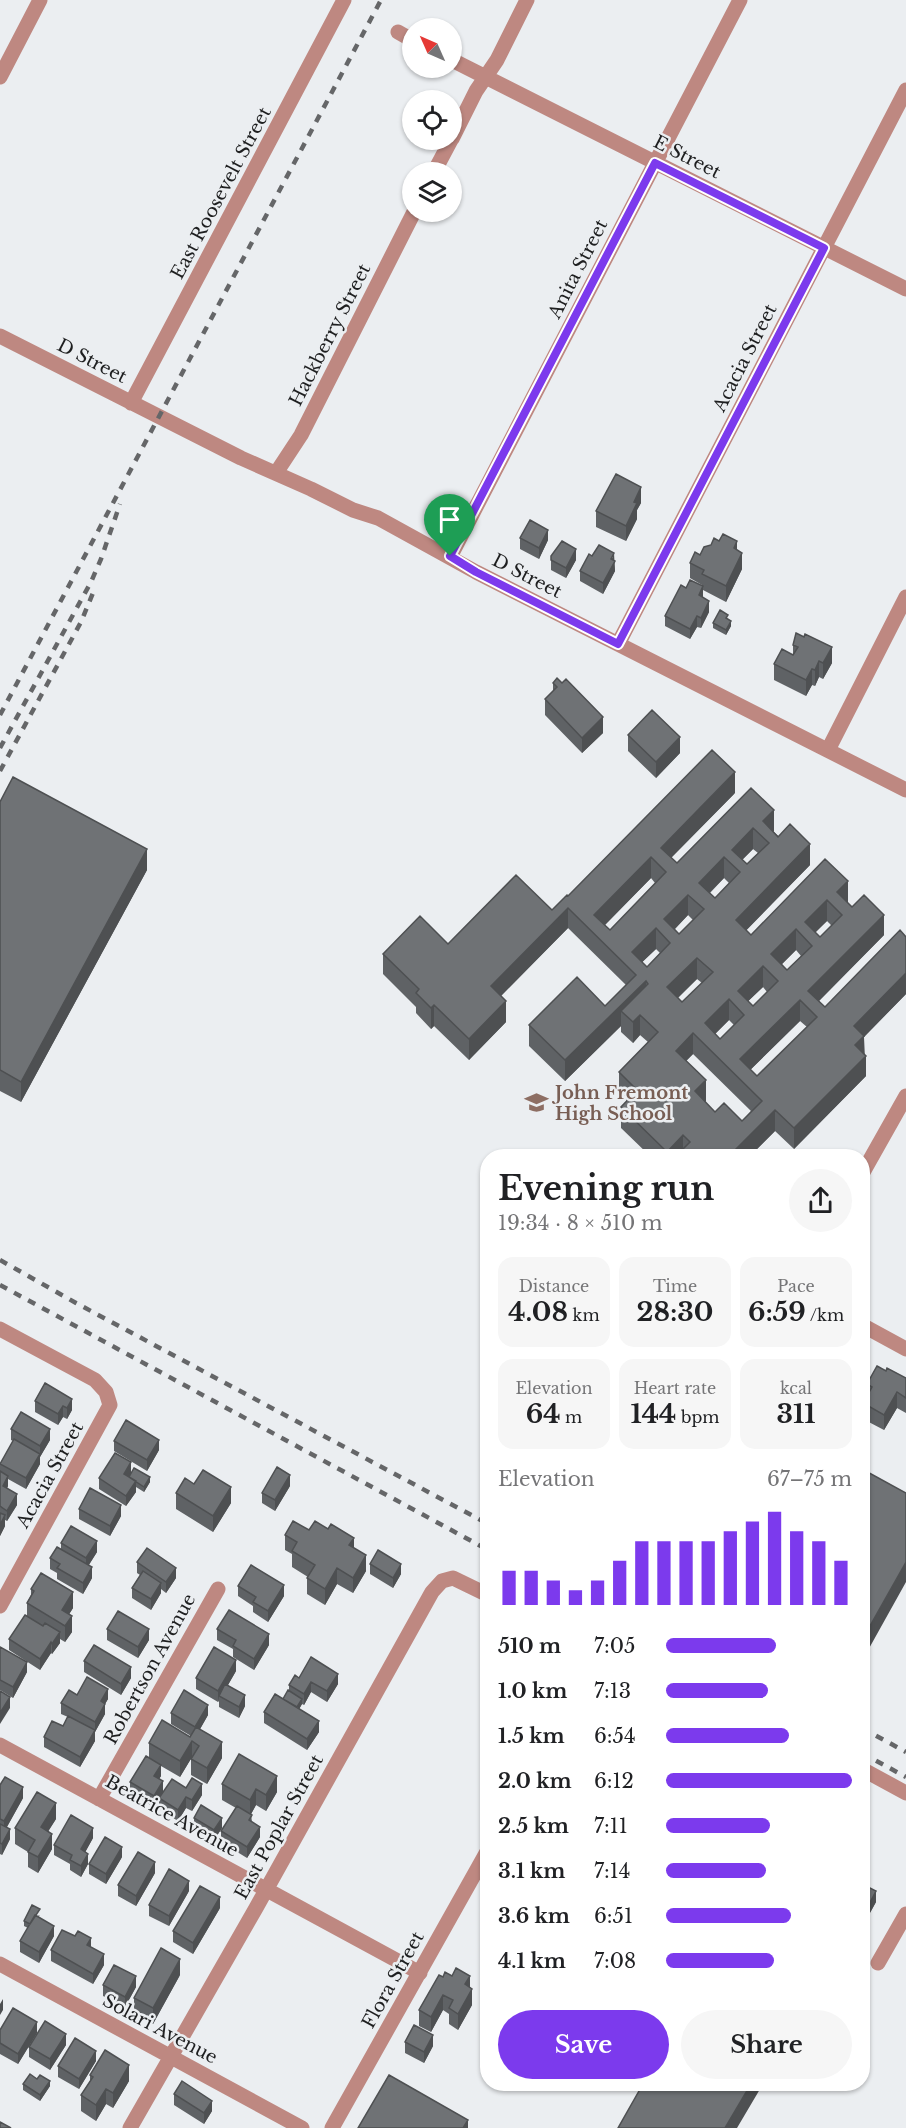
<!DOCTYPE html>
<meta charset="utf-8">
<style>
:root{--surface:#fff;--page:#f6f6f6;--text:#202124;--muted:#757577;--accent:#7c3aed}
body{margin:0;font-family:"Libre Baskerville",serif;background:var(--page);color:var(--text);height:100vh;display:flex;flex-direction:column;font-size:22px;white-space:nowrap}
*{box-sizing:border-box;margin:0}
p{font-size:20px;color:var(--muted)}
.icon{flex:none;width:33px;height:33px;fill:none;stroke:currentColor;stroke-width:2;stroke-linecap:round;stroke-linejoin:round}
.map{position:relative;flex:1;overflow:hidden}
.drawer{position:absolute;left:480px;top:1149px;width:390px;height:942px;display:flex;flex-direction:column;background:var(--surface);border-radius:24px;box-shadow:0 2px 4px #0004}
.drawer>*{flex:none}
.needle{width:39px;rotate:315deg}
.buttons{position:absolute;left:402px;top:18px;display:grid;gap:12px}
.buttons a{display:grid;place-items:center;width:60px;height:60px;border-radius:50%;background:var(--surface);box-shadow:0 2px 4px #0004;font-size:30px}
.pin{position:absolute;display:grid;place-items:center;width:51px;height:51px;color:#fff;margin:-62px -26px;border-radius:50% 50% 50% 0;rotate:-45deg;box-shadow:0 0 6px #0007}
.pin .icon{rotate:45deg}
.round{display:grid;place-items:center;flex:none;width:63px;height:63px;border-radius:32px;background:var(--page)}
.summary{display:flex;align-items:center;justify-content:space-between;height:102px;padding:0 18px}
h1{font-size:33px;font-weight:800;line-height:45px}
.stats{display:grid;grid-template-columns:repeat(3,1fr);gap:9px;height:102px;padding:6px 18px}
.stats div{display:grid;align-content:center;border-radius:15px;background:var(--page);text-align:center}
.stats b{font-size:26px;font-weight:800}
.stats small{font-size:16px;font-weight:400}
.stats p{font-size:16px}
.chart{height:168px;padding:12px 18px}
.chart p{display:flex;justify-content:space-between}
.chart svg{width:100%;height:108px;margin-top:6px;stroke:var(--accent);stroke-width:6}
.action{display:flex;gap:12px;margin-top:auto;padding:12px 18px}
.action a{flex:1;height:69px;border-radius:36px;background:var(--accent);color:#fff;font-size:24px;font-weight:800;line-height:69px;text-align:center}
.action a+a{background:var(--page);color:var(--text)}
ul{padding:0 18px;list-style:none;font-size:20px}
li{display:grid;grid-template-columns:96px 72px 1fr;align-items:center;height:45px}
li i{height:15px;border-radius:8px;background:var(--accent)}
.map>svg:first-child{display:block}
</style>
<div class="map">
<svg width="906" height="2128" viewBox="0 0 906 2128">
<rect width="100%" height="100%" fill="#ebeef1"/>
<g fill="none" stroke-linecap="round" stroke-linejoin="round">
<!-- street -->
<path stroke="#be8881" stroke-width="15" d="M398,32L412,40
M452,60L906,289
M0,77L40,0
M452,139L476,91L497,60L527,0
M434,172L451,140
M0,336L241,458L311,489L353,510L378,518L476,572L906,790
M131,403L344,0
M276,473L301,435L414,212
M450,557L740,0
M618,644L906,90
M828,750L906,597
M862,1174L906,1096
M862,1325L906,1349
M0,1329L95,1380L106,1392L110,1405L0,1606
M0,1745L420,1973
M862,1769L906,1793
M99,1799L218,1589
M878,1963L906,1914
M0,1964L302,2128
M130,2128L256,1908L432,1592L442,1581L453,1578L488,1595
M332,2128L488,1850"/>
<!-- rail -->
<path stroke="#656668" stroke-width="4.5" stroke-dasharray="8 8" stroke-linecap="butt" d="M0,715L381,0
M0,748L91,582L101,559L120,504
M0,771L81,622L95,588
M0,1260L76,1303L488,1524
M0,1285L488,1550
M862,1728L906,1752
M862,1753L906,1777"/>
</g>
<!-- wall -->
<path fill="#5f6265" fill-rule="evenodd" d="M641,503L637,510V519L626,541L596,527V511Z
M520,538L548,540L539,559L520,549Z
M737,550L742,569L726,602L703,590V597L709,612L701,628L697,627L690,639L665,626V616L686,588L702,586V585L690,578V563L700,555Z
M551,556L576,560L566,578L551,570Z
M592,556L614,560L615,571L603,594L580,581V571Z
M713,623L731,626L726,635L713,628Z
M793,645L832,663L823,679L819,677L815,686L812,685L806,696L774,680V664L793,655Z
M553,683L603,733L582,753L545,715V699L553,691Z
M628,735L680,753L656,778L628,751Z
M751,788L773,831L810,865L746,930L751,935L825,859L848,902H847L884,935L819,1001L825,1007L906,937V994L864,1037L866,1076L794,1149L775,1131L750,1156H650L621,1128V1107L627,1101L619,1093V1072L648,1042L640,1035L633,1043L621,1032V1026L565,1081L529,1046V1025L605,1006L626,985L568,928L501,996L506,1022L469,1060L434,1026L431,1029L416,1013V1007L383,974V954L448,944L552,910L568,896L735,793L671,858L677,863ZM753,849L758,853L747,864L742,860ZM651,878L655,883L610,930L605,925ZM724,878L729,883L715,898L710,893ZM688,915L693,920L679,934L675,929ZM827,921L832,926L820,937L815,932ZM656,949L660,953L647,967L642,962ZM796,950L801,956L787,970L782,964ZM697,979L702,983L682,1002L678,998ZM763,987L767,992L753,1006L748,1001ZM729,1020L734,1025L720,1039L715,1034ZM800,1021L807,1027L757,1076L750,1070ZM693,1054L751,1111L742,1121L715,1112L705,1102L706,1101L686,1061Z
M0,802L147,870L21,1102L0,1091Z
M886,1371L906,1378V1413L897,1408L884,1430L863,1419V1403L867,1397V1384Z
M45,1383L72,1410L67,1419L63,1417L58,1425L35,1412V1401Z
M11,1429L50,1440L40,1457V1464L26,1489L8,1479V1486L7,1488L17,1505L7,1521L5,1520V1526L0,1536V1464L13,1441L11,1440Z
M114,1441L159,1450L147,1471L114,1451Z
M131,1473L150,1482L144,1492L136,1487V1492L126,1506L99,1489V1478Z
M194,1484L231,1503L213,1532L176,1509V1493Z
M290,1486L275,1511L262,1503V1493Z
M79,1509L121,1516L110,1536L79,1519Z
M309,1530L366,1571L353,1593L337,1584L325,1605L307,1594V1578L308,1577L292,1567V1554L285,1550V1535Z
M61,1543L97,1552L89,1565L92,1578L83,1594L57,1579V1573L50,1569V1558L61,1549Z
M137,1562L176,1578L166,1593L161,1589V1593L151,1610L132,1598V1588L140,1575L137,1573Z
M370,1564L401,1574L393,1588L370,1574Z
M238,1586L284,1596L268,1622L253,1612V1606L238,1596Z
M31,1589L73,1608L69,1614L72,1632L65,1642L60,1639V1643L52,1654L51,1653L40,1670L9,1650V1639L27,1616V1603L31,1595Z
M107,1629L149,1640L138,1658L107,1640Z
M217,1629L269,1645L254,1670L233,1657V1649L217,1640Z
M0,1648L27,1672L13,1698L0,1690Z
M84,1661L131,1678L121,1695L84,1672Z
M236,1671L228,1685L245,1706L239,1718L219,1707V1701L218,1702L196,1689V1678Z
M299,1678L338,1684L327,1702L311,1692L304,1705L302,1704L299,1709L319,1732L307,1750L264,1723V1712L283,1699L289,1691V1685Z
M77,1695L108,1699L105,1704V1714L95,1732V1741L80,1767L44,1747V1737L63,1726L68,1717L61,1714V1703Z
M171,1713L208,1715L200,1729L222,1758L207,1784L191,1775V1759L192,1757L180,1777L161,1766V1776L159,1779L163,1792L154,1807L130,1793V1782L149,1758V1743L190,1737L191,1736L171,1724Z
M222,1784L277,1792L266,1811L256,1805L251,1814L252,1822L260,1837L247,1858L221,1842V1831L236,1808L222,1800Z
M0,1785L23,1798L7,1827L10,1839L2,1855L0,1854Z
M186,1788L202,1795L192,1811L186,1808L178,1821L159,1809V1798Z
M194,1818L222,1828L214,1840L194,1828Z
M56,1819L48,1831L52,1849L38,1873L28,1867V1852L15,1844V1828Z
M93,1838L85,1852L88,1864L81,1877L70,1870V1864L54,1855V1845Z
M122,1857L106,1884L89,1874V1864Z
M155,1873L136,1906L118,1896V1885Z
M862,1884L876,1902L866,1920L862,1918Z
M189,1891L169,1926L149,1916V1905Z
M220,1908L193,1954L173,1942V1931Z
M40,1915L38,1917L54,1936L39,1963L20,1952V1941L28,1928L24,1926V1921Z
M51,1950L104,1965L93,1984L51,1961Z
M180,1975L153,2024L134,2014V1998Z
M439,1975L470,1987L472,2005L458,2030L449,2024V2014L443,2010L431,2032L419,2026V2010Z
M103,1985L136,1987L125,2007L103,1996Z
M0,2030L37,2033L18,2064L0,2054Z
M405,2042L433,2046L424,2063L405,2053Z
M66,2045L50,2070L29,2057V2047Z
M96,2061L79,2089L58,2077V2066Z
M90,2075L129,2081L113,2108L106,2104L96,2121L81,2111V2095L90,2081Z
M23,2084L50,2086L40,2101L23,2090Z
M174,2094L212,2111L204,2124L174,2105Z"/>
<!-- shaded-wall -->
<path fill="#4e5052" d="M641,487V503L637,510V519L626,541V526L634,502Z
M548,530V540L539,559V548Z
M737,541V557L734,548Z
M576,549V560L566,578V568Z
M614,553L615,571L603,594V583Z
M742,553V569L726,602V586Z
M703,586V597L699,595Z
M709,601V612L701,628V618Z
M697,616V627L690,639V629Z
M731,621V626L726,635V630Z
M832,647V663L823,679V663Z
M819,661V677L815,686V670Z
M812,669V685L806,696V680Z
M603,717V733L582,753V738Z
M680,737V753L656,778V762Z
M735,772V793L661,868V848Z
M774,810V831L765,840L763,821Z
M753,828V849L735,867L732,850Z
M810,844V865L736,941V920Z
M147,849V870L21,1102V1082Z
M651,857V878L595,935L594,915Z
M724,857V878L699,903V883Z
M848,881V902L838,911L837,892Z
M688,895V915L666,938L664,919Z
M827,900V921L807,941L805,922Z
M568,908V928L491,1006V986Z
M884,915V935L810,1010L808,991Z
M656,928V949L633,971L632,952Z
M796,929V950L771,975V954Z
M697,958V979L667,1008V987Z
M763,966V987L739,1010L738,991Z
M906,973V994L864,1037V1057L855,1066L854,1026Z
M646,981V1002L621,1011V1026L565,1081V1060Z
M729,999V1020L705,1044V1023Z
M800,1000V1021L740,1080V1059Z
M506,1001V1022L469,1060V1039Z
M434,1005V1026L431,1029V1008Z
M640,1015V1035L633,1043V1022Z
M693,1033V1054L676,1071V1051Z
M866,1056V1076L794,1149V1128Z
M706,1080V1101L695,1112V1091Z
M775,1110V1131L750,1156H729Z
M683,1135V1154L680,1152V1156H667V1152Z
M868,1368V1379L862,1389V1378Z
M897,1392V1408L884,1430V1415Z
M72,1399V1410L67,1419V1408Z
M63,1406V1417L58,1425V1414Z
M50,1429V1440L40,1457V1446Z
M159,1440V1450L147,1471V1460Z
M40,1454V1464L26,1489V1478Z
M131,1462V1473L124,1485V1474Z
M290,1475V1486L275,1511V1500Z
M8,1476V1486L3,1496V1486Z
M150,1477V1482L144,1492V1487Z
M136,1481V1492L126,1506V1496Z
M231,1487V1503L213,1532V1516Z
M17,1494V1505L7,1521V1511Z
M121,1505V1516L110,1536V1526Z
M5,1515V1526L0,1536V1525Z
M354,1538V1554L349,1545Z
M97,1541V1552L86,1569V1558Z
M366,1555V1571L353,1593V1578Z
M906,1562V1582L862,1661V1640Z
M401,1564V1574L393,1588V1578Z
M92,1567V1578L83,1594V1583Z
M176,1568V1578L166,1593V1582Z
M337,1568V1584L325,1605V1589Z
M161,1583V1593L151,1610V1599Z
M284,1585V1596L268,1622V1611Z
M73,1592V1608L62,1626V1610Z
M72,1616V1632L65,1642V1626Z
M149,1629V1640L138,1658V1647Z
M60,1632V1643L52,1654V1644Z
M269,1634V1645L254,1670V1659Z
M51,1642V1653L40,1670V1659Z
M236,1660V1671L221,1697L219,1696L218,1702V1691Z
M27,1662V1672L13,1698V1687Z
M131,1667V1678L121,1695V1684Z
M338,1674V1684L327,1702V1691Z
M311,1682V1692L304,1705V1694Z
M108,1689V1699L105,1704V1714L95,1732V1722L101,1701Z
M245,1695V1706L239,1718V1707Z
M10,1697V1708L0,1724V1713Z
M302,1699V1704L297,1713V1708Z
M208,1705V1715L195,1738V1727Z
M319,1721V1732L307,1750V1739Z
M95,1730V1741L80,1767V1757Z
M192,1741V1757L180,1777V1761Z
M222,1742V1758L207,1784V1768Z
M161,1765V1776L154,1787V1776Z
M277,1776V1792L266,1811V1795Z
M163,1781V1792L154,1807V1796Z
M202,1784V1795L192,1811V1800Z
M23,1787V1798L4,1832V1821Z
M256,1789V1805L250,1816V1800Z
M186,1797V1808L178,1821V1810Z
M56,1803V1819L41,1843V1827Z
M222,1818V1828L214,1840V1830Z
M260,1827V1837L247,1858V1847Z
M93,1828V1838L81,1860V1849Z
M10,1829V1839L2,1855V1844Z
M52,1834V1849L38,1873V1857Z
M122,1847V1857L106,1884V1874Z
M88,1854V1864L81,1877V1866Z
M155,1862V1873L136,1906V1896Z
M189,1881V1891L169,1926V1916Z
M876,1891V1902L866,1920V1910Z
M220,1897V1908L193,1954V1943Z
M54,1926V1936L39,1963V1952Z
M91,1938V1948L87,1945Z
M104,1954V1965L93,1984V1974Z
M180,1959V1975L153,2024V2008Z
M136,1976V1987L125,2007V1997Z
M470,1976V1992L465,1984Z
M472,1989V2005L458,2030V2014Z
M443,1995V2010L431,2032V2017Z
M3,1999V2010L0,2015V2004Z
M37,2022V2033L18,2064V2054Z
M66,2034V2045L50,2070V2059Z
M433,2035V2046L424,2063V2052Z
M96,2051V2061L79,2089V2079Z
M129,2065V2081L113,2108V2093Z
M50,2081V2086L40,2101V2095Z
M751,2084H763L737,2128H725Z
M106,2089V2104L96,2121V2105Z
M212,2101V2111L204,2124V2113Z
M468,2120V2128H463Z"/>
<!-- building -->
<path fill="#6f7275" stroke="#4e5052" stroke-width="1.5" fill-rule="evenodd" d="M616,474L641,487L634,502L637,503L626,526L596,511Z
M530,520L548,530L539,548L520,538Z
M723,534L737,541L734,548L742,553L726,586L702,574L704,570L690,563L695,552L700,555L704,547L711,545L714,538L719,541Z
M562,541L576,549L566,568L551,560V556Z
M599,545L614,553L611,559L615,561L603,583L580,571L589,554L592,556Z
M690,580L703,586L699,595L709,601L701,618L697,616L690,629L665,616L681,585L686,588Z
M720,610L728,615L726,618L731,621L726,630L713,623Z
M796,633L804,637L805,634L832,647L823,663L819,661L815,670L812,669L806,680L774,664L782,649L793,655L798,647L793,645Z
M557,678L562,683L566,679L603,717L582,738L545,699L557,687L553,683Z
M652,710L680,737L656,762L628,735Z
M712,750L735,772L661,848L677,863L751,788L774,810L763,821L778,837L790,824L810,844L736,920L751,935L825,859L848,881L837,892L852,907L864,895L884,915L808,991L825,1007L900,930L906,937V973L854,1026L864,1036L855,1045L866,1056L794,1128L775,1110L729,1156H685L680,1152L690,1142L683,1135L667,1152L621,1107L637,1090L619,1072L658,1032L640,1015L633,1022L621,1011L648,984L646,981L565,1060L529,1025L577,977L605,1006L636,975L568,908L491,986L506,1001L469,1039L434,1005L431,1008L416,993L419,989L383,954L420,916L448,944L516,875L552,910L567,895L568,896ZM753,828L769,843L747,864L732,850ZM651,857L666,872L610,930L594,915ZM724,857L740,872L715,898L699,883ZM688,895L704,909L679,934L664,919ZM827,900L842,915L820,937L805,922ZM656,928L670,943L647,967L632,952ZM796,929L812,946L787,970L771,954ZM697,958L713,972L682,1002L667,987ZM763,966L778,981L753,1006L738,991ZM729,999L744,1015L720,1039L705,1023ZM800,1000L817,1017L757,1076L740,1059ZM693,1033L762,1101L742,1121L724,1103L715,1112L695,1091L706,1080L676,1051Z
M13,777L147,849L21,1082L0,1070V802Z
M862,1365L868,1368L862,1378Z
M877,1366L886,1371L887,1368L906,1378V1398L897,1392L884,1415L863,1403L872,1387L867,1384Z
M45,1383L72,1399L67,1408L63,1406L58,1414L35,1401Z
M21,1412L50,1429L40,1446L11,1429Z
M126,1420L159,1440L147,1460L114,1441Z
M14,1439L40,1454L26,1478L0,1464Z
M115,1453L131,1462L124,1474L136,1481L126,1496L99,1478Z
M277,1467L290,1475L275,1500L262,1493Z
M134,1468L150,1477L144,1487L129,1477Z
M862,1469L906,1493V1562L862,1640Z
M203,1470L231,1487L213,1516L176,1493L185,1478L194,1484Z
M0,1471L8,1476L3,1486L17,1494L7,1511L0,1506Z
M90,1488L121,1505L110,1526L79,1509Z
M0,1513L5,1515L0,1525Z
M293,1521L309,1530L315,1521L328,1529L331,1524L354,1538L349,1545L366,1555L353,1578L337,1568L325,1589L307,1578L315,1565L292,1551L297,1542L285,1535Z
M71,1526L97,1541L86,1558L61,1543Z
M57,1547L92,1567L83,1583L57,1568L60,1564L50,1558Z
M147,1548L176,1568L166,1582L137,1562Z
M378,1550L401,1564L393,1578L370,1564Z
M251,1565L284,1585L268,1611L253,1602L256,1597L238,1586Z
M143,1571L161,1583L151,1599L132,1588Z
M41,1573L73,1592L62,1610L72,1616L65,1626L27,1603L34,1591L31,1589Z
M229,1610L269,1634L254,1659L233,1646L236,1640L217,1629Z
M118,1611L149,1629L138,1647L107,1629Z
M25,1615L43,1626L45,1623L60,1632L52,1644L51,1642L40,1659L9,1639Z
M94,1645L131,1667L121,1684L84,1661Z
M0,1647L27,1662L13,1687L0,1680Z
M214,1647L236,1660L218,1691L196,1678Z
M311,1657L338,1674L327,1691L311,1682L304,1694L289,1685L295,1675L299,1678Z
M87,1677L108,1689L101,1701L105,1704L95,1722L61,1703L69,1690L77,1695Z
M225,1684L245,1695L239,1707L219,1696Z
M184,1690L208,1705L195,1727L171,1713Z
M288,1690L302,1699L297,1707L283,1699Z
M0,1691L10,1697L0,1713Z
M275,1694L319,1721L307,1739L264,1712Z
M68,1716L95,1730L80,1757L44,1737L52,1721L63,1726Z
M162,1720L190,1737L196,1727L222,1742L207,1768L191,1759L199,1746L192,1741L180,1761L149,1743Z
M239,1754L277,1776L266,1795L256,1789L250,1800L222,1784Z
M146,1756L161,1765L154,1776L163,1781L154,1796L130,1782Z
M5,1777L23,1787L4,1821L0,1819V1785Z
M192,1778L202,1784L192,1800L186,1797L178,1810L159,1798L172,1779L186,1788Z
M37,1792L56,1803L41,1827L52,1834L38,1857L28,1852L35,1840L15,1828Z
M201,1805L222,1818L214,1830L194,1818Z
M237,1806L252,1815L249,1820L260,1827L247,1847L221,1831Z
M71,1815L93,1828L81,1849L88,1854L81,1866L70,1860L72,1855L54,1845Z
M0,1824L10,1829L2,1844L0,1843Z
M105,1837L122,1847L106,1874L89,1864Z
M138,1852L155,1862L136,1896L118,1885Z
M169,1869L189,1881L169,1916L149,1905Z
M862,1884L876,1891L866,1910L862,1908Z
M200,1886L220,1897L193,1943L173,1931Z
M32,1905L40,1909L30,1924L24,1921Z
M35,1915L54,1926L39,1952L20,1941Z
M62,1930L75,1936L78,1931L91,1938L87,1945L104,1954L93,1974L51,1950Z
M161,1948L180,1959L153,2008L134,1998Z
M114,1965L136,1976L125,1997L103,1985Z
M456,1968L470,1976L465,1984L472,1989L458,2014L449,2008L453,2000L443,1995L431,2017L419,2010L439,1975L443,1977L445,1972L452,1976Z
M13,2008L37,2022L18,2054L0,2043V2030Z
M45,2021L66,2034L50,2059L29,2047Z
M414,2025L433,2035L424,2052L405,2042Z
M75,2038L96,2051L79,2079L58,2066Z
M105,2050L129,2065L113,2093L106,2089L96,2105L81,2095L93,2077L90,2075Z
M30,2074L37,2079L40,2075L50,2081L40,2095L23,2084Z
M389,2075L468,2120L463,2128H358Z
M182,2081L212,2101L204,2113L174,2094Z
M643,2084H751L725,2128H618Z
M0,2122L11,2128H0Z"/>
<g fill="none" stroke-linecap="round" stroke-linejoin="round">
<defs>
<path id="route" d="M655,163L824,248L618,644L476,572L450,556Z"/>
</defs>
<!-- route casing -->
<use href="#route" stroke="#fff" stroke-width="12"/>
<!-- route -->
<use href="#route" stroke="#7c3aed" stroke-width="8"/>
</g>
<!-- icons -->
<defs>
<symbol id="school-bare" viewBox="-9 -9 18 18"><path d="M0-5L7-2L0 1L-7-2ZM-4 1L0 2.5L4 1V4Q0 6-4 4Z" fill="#8d6e63" stroke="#ebeef1" stroke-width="2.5" paint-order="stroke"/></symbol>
</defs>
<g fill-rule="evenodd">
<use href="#school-bare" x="520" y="1086" width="33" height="33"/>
</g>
<g text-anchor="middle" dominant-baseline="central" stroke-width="5" stroke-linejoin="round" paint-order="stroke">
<!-- street labels -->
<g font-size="18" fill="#1e1f20" stroke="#ebeef1">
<text transform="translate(687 157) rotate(27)">E Street</text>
<text transform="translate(221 193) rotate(-62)">East Roosevelt Street</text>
<text transform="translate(578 269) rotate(-63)">Anita Street</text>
<text transform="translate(330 335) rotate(-63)">Hackberry Street</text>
<text transform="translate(745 358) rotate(-63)">Acacia Street</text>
<text transform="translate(92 361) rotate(27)">D Street</text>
<text transform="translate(527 576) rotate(27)">D Street</text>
<text transform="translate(50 1475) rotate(-61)">Acacia Street</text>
<text transform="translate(150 1669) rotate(-61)">Robertson Avenue</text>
<text transform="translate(172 1816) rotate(29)">Beatrice Avenue</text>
<text transform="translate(279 1827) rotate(-61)">East Poplar Street</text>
<text transform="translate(393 1980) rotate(-61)">Flora Street</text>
<text transform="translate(160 2029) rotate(28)">Solari Avenue</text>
</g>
<!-- education labels -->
<g font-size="18" font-weight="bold" fill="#785e54" stroke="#ebeef1" text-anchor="start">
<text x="555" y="1093">John Fremont<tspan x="555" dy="21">High School</tspan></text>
</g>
</g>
</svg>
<div class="buttons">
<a><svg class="needle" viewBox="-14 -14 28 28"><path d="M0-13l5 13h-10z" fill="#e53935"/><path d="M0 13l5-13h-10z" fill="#757577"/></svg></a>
<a><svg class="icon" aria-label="locate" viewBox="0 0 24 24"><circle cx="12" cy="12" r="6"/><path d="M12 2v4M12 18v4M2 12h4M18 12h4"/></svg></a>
<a><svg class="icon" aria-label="layers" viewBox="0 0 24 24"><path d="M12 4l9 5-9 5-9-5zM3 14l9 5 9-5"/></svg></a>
</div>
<div class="pin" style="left:450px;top:556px;background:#1e9e55"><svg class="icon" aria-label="arrive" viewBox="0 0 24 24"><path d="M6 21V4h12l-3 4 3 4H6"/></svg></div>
<section class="drawer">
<div class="summary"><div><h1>Evening run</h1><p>19:34 · 8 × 510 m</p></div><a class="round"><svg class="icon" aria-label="share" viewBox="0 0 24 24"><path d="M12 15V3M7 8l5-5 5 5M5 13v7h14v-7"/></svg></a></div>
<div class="stats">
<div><p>Distance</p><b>4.08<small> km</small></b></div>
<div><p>Time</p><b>28:30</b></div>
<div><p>Pace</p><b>6:59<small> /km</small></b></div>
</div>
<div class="stats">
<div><p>Elevation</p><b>64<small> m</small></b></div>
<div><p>Heart rate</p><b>144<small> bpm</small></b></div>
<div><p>kcal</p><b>311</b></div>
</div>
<div class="chart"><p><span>Elevation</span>67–75 m</p>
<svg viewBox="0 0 160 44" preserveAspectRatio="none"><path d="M5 44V30M15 44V30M25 44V34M35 44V38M45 44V34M55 44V26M65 44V18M75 44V18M85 44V18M95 44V18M105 44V14M115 44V10M125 44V6M135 44V14M145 44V18M155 44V26"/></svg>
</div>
<ul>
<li><b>510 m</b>7:05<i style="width:59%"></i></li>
<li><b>1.0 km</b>7:13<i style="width:55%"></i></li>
<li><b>1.5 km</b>6:54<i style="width:66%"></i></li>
<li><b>2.0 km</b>6:12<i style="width:100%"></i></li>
<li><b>2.5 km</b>7:11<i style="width:56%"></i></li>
<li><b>3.1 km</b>7:14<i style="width:54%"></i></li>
<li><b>3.6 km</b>6:51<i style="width:67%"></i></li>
<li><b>4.1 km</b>7:08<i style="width:58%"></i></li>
</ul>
<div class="action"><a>Save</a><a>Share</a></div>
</section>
</div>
